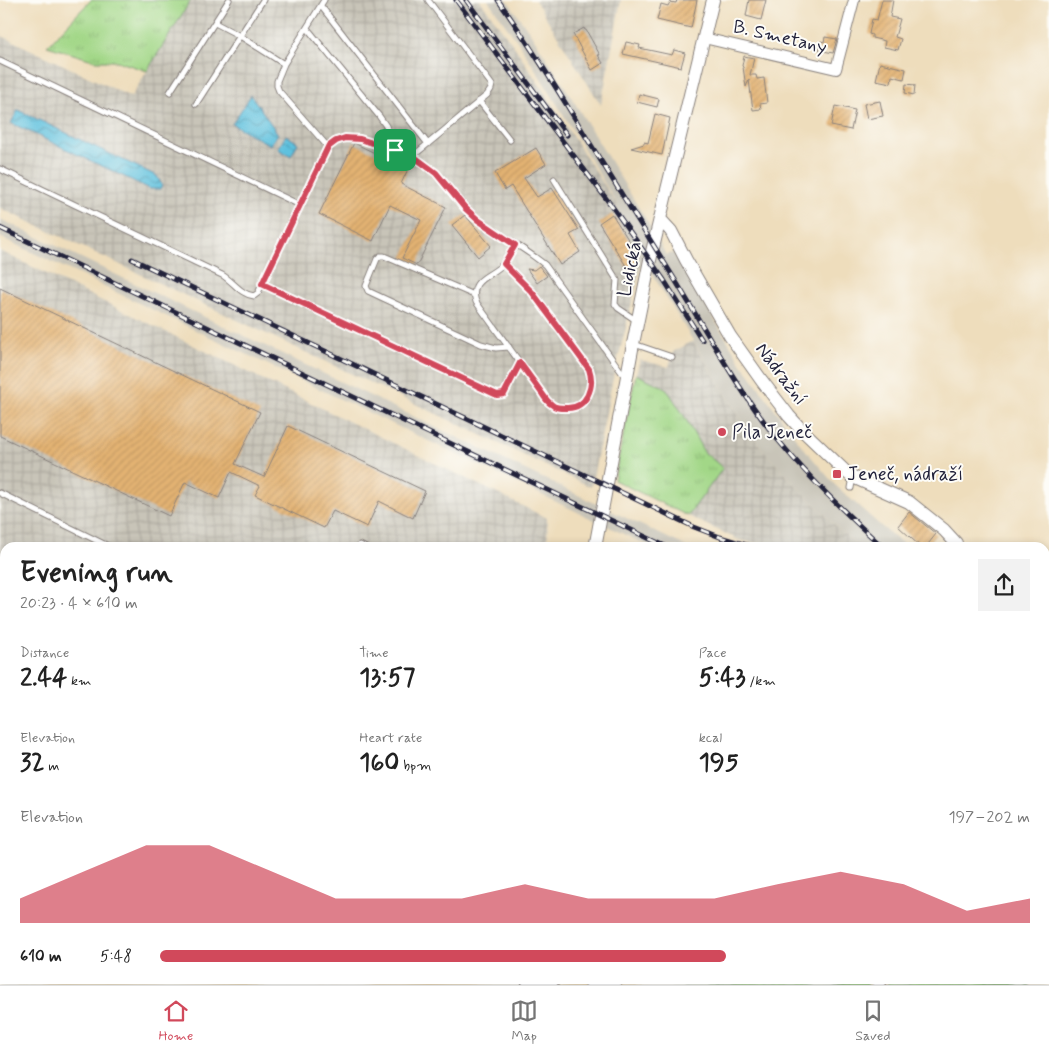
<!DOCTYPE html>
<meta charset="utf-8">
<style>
:root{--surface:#fff;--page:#f2f2f2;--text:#222;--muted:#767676;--line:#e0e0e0;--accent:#d1495b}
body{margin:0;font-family:Mynerve,sans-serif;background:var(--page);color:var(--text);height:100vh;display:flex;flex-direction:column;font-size:19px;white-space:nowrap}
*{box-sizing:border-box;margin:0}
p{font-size:16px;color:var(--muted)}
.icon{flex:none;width:28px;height:28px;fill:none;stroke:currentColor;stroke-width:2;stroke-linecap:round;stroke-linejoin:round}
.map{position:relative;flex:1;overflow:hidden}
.sheet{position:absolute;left:0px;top:542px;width:1050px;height:442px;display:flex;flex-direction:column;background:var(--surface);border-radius:15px 15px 0 0;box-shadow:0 2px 8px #0003}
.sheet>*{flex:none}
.pin{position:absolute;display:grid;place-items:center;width:42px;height:42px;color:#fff;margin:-21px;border-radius:10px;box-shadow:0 2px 8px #0006}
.round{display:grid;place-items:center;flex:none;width:52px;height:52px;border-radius:0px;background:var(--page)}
.overview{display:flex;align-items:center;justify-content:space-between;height:85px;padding:0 20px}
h1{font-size:28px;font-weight:700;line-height:38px}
.metrics{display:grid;grid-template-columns:repeat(3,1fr);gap:8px;height:85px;padding:5px 20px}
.metrics div{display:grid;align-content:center}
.metrics b{font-size:25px;font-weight:700}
.metrics small{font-size:14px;font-weight:400}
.metrics p{font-size:14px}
.chart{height:140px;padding:10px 20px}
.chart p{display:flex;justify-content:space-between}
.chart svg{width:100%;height:90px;margin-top:5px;fill:var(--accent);opacity:.7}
ul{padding:0 20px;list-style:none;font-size:16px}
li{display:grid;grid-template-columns:80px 60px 1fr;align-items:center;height:38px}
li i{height:12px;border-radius:6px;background:var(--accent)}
.dock{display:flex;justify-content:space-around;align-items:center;height:70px;border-top:1px solid var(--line);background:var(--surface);font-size:14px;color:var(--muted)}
.dock a{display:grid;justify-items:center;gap:2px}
.dock .selected{color:var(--accent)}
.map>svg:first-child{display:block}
</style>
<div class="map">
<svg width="1049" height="985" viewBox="0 0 1049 985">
<defs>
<pattern id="industrial-grid" width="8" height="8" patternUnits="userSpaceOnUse" patternTransform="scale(1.25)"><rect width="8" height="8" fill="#c8c4b8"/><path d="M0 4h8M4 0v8" fill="none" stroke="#aca89f"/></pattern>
<pattern id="grass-tufts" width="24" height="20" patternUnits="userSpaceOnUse" patternTransform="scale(1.25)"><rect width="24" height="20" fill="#a2d787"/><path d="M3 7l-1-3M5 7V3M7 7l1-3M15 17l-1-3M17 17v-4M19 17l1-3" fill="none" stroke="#8bb875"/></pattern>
<pattern id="water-waves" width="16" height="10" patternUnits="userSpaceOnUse" patternTransform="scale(1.25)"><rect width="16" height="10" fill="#5fc1de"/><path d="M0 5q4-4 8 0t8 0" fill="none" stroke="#4e9cb5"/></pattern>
<pattern id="building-hatch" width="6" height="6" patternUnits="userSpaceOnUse" patternTransform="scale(1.25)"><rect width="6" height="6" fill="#e3b272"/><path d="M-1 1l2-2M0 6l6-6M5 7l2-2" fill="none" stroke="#c29964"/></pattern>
</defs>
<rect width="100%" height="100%" fill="#fdfcf7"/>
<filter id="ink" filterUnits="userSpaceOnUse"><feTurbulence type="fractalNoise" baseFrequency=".02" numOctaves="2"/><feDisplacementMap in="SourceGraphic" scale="10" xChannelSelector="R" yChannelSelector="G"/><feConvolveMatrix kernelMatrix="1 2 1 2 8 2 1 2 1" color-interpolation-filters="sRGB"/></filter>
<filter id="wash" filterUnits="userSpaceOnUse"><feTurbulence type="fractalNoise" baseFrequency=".0096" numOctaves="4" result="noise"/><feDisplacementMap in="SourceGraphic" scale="20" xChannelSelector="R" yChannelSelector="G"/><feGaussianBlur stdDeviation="1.12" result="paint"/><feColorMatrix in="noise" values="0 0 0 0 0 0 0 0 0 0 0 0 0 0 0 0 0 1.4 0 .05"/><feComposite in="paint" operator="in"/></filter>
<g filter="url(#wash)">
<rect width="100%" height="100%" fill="#eeddbc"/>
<!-- industrial -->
<path fill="url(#industrial-grid)" d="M191,0H480L516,49L620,209L613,214L643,258L612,383L591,487L0,208V35L131,97Z
M535,0H621L601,105Z
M0,251L547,518L548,547L5,548V714L0,712Z
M693,341L738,414L763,450L794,483L838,528L859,547H776L739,540L688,516L723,468L704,452L683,414L666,388L636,374L640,360L669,367L673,352Z"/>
<!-- railway -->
<path fill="#c8c4b8" d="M488,0H507L531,34L562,82L648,223L666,255L673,253L742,364L797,440L835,485L882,527L907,547H859L838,528L794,483L763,450L738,414L643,259L612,214L620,209L549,91L518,42Z
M0,219L148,290L687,547H651L0,237Z
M1045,650L1049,652V693L1045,690Z"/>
<!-- grass -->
<path fill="url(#grass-tufts)" stroke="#627c61" d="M91,0H191L147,71L117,61H96L47,46Z
M636,374L666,388L683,414L704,452L723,468L688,516L614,480Z
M1045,690L1049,693V718L1045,716Z
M0,717L5,719V739L0,736Z
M1045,736L1049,738V886L1045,880Z
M652,980H868L867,985H673Z
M889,980H1031L1029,985H887Z"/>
<!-- water -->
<path fill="url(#water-waves)" stroke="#40728c" d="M251,95L278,134L270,145L232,124Z
M18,110L157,176L162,185L160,189H150L11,123Z
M286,135L298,143L291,156L278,149Z"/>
<g id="blocks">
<!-- building -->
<path fill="url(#building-hatch)" d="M677,0H697L691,28L657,20L661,4L668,6L670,2L676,3Z
M749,0H766L761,20L746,16Z
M882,0H893L890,17L900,19L895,37L901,39L898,50L884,47L885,41L872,38V35L869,34L872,19L877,20Z
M584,28L585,30H586L600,55H598L603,63L592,70L573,34Z
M825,37L837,39L833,53L819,50L821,41L824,42Z
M626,42L640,45L639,48L672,55L674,50L685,53L681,67L623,54Z
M744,56L754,58L750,75H756L757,79L764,78L767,103L760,104L761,109L753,110L749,80L746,87L743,67L742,66Z
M880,63L906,69L904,79L892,76L891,83L876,80Z
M906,84L915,85L914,95L905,93Z
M639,94L659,99L657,107L637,102Z
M880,101L883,116L867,119L864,104Z
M835,106L855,110L851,130L831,126Z
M655,114L670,118L662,155L631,148L644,144V142L648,143Z
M354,143L408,169L401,184L446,207L417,265L402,258L421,220L390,205L373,241L319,214Z
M536,148L546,164L524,178L537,197L552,188L579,230L570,235L580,252L560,265L511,186L505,190L495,173Z
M612,214L638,255L633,277L599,223Z
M465,215L491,246L478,257L452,225Z
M539,266L547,276L537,283L527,269L534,270Z
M0,288L260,412L235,464L264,477L288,426L425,491L413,518L379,501L367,527L333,511L324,528L255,495L260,486L231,472L219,498L185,482L169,516L0,436Z
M909,512L936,534L925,548H922L898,526Z"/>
</g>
</g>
<g filter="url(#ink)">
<use href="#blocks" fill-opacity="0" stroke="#88807c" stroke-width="1"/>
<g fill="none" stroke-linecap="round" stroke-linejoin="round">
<defs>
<path id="service" d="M324,0L284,64L277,81V86L279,91L328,147
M321,6L428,144
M215,23L240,36L284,64
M307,28L379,116L386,126L395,150
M0,61L300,205
M170,92L229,0
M479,101L510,140
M196,104L263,0
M413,156L487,95L491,89L492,85L428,0
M0,169L222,275C233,281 241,295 254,296L258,293L328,147C333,143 338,139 344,138C355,136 404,151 414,157C421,161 429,167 435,173C451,187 462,207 479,220C500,236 525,248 545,265L625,377
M554,179L617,280L615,304L618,308L637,321
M504,264L533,292L589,369C598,397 577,417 550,404L476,302C468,278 492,277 504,263C509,257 512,251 515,245
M262,284L497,395L504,394L520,363
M474,295L384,256H380L377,259L366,286L368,291L481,344L496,348L509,347
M634,344L672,357
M851,488L853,477
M0,493L112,548
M360,545L366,548
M0,673L5,675"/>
<path id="minor" d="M704,38L836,69L854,0"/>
<path id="tertiary" d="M660,219L671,231L686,260L730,336L762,381L789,416L799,427L846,472L853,477L909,502L944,530L956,543
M595,548L633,344L650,260L713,0
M879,985L881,980"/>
<path id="secondary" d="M1045,601L1049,597"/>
<path id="motorway" d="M0,749L5,752
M0,769L5,771
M1045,893L1049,899
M531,980L548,985
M593,980L611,985"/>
</defs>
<!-- service casing -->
<use href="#service" stroke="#88807c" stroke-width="7"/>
<!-- minor casing -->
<use href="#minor" stroke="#88807c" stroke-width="12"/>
<!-- tertiary casing -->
<use href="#tertiary" stroke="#88807c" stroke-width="14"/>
<!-- secondary casing -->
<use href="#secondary" stroke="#88807c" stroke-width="16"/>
<!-- motorway casing -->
<use href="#motorway" stroke="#88807c" stroke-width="21"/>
<!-- service -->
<use href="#service" stroke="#fff" stroke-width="5"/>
<!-- minor -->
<use href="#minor" stroke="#fff" stroke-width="10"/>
<!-- tertiary -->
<use href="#tertiary" stroke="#fff" stroke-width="12"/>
<!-- secondary -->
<use href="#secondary" stroke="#fff" stroke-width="14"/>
<!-- motorway -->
<use href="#motorway" stroke="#fff" stroke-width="19"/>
<defs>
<path id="rail" d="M456,0L611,205L664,280L702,340
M466,0L567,135
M498,0C530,45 559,92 588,140C616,185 644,230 672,275C706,330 737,389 778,440C810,479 846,514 884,548
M0,228L669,548
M132,259L694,527L720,537L756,548
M1045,668L1049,671
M1045,725L1049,727"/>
</defs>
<!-- rail casing -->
<use href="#rail" stroke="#22223b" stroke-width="5"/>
<!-- rail -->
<use href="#rail" stroke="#fdfcf7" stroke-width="3" stroke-dasharray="9" stroke-linecap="butt"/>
</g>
</g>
<g fill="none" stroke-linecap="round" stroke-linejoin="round" filter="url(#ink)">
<defs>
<path id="route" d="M345,138L360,139L413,156L436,173L465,208L478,220L515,245L504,264L532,292L589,369C595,386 587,409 566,408C560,408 555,408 551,404C547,402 544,396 541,392C534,382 527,373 520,363L504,394L497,395L262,284L328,147L336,141Z"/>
</defs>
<!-- route casing -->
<use href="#route" stroke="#fff" stroke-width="10"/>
<!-- route -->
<use href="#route" stroke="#d1495b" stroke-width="6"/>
</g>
<!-- markers -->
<g fill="#d1495b" stroke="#fdfcf7" stroke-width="2">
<circle cx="722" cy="432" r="5"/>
<rect x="832" y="469" width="10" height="10" rx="2.5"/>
</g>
<g text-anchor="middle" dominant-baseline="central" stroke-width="4" stroke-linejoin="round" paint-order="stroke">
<!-- street labels -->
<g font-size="19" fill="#22223b" stroke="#fdfcf7">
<text transform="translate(780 37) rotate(13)">B. Smetany</text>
<text transform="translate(630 269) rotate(-78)">Lidická</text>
<text transform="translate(781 374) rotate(53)">Nádražní</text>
</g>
<!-- poi labels -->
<g font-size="19" fill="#22223b" stroke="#fdfcf7" text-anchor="start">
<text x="732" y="432">Pila Jeneč</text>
<text x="847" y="474">Jeneč, nádraží</text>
</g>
</g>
</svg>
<div class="pin" style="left:395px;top:150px;background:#1e9e55"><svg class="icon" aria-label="arrive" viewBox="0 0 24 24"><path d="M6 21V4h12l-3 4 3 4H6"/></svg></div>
<section class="sheet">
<div class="overview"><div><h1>Evening run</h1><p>20:23 · 4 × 610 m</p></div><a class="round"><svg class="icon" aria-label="share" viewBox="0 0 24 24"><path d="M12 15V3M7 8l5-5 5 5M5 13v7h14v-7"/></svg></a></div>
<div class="metrics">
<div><p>Distance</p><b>2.44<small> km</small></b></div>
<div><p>Time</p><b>13:57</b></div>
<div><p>Pace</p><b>5:43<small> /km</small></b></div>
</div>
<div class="metrics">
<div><p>Elevation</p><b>32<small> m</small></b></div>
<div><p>Heart rate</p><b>160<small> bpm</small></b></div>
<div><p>kcal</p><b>195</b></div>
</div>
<div class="chart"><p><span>Elevation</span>197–202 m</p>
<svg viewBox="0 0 160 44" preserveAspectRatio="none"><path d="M0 44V32L10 19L20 6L30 6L40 19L50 32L60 32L70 32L80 25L90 32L100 32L110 32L120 25L130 19L140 25L150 38L160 32V44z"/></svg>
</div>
<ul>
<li><b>610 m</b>5:48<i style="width:65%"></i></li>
</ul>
</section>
</div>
<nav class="dock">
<a class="selected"><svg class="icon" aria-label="home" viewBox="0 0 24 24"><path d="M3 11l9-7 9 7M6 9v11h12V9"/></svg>Home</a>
<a><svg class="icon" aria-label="map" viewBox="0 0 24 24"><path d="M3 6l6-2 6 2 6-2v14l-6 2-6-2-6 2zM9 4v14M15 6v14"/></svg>Map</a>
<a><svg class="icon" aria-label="saved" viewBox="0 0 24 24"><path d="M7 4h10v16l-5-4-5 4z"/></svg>Saved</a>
</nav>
